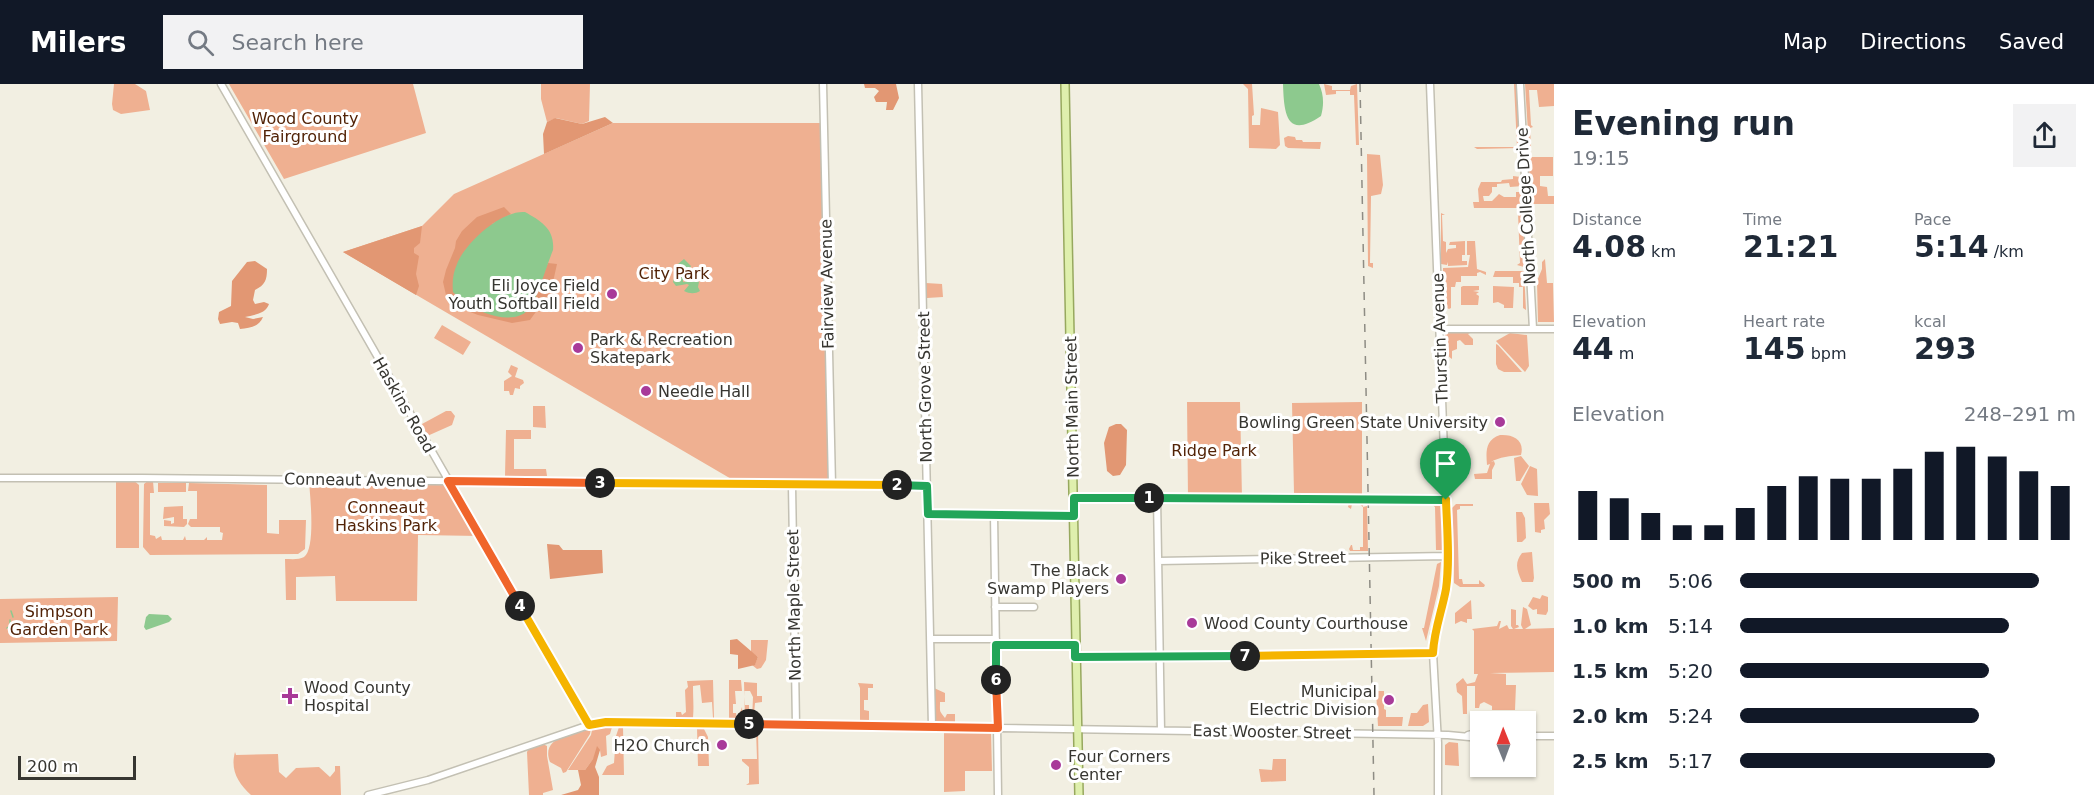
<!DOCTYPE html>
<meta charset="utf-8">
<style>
:root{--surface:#fff;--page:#f2f2f3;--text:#1f2937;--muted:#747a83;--accent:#111827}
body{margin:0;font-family:"DejaVu Sans",sans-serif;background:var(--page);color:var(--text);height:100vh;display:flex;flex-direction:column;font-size:22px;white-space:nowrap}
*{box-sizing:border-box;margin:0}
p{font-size:20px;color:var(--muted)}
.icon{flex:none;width:33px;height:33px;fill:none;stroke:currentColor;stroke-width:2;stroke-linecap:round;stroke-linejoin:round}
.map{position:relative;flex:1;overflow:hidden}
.sheet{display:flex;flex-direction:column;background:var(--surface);width:540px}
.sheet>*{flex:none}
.needle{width:39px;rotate:359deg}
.tools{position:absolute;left:1470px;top:627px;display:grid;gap:12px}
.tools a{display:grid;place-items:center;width:66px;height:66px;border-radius:0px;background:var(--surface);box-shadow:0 2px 4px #0004;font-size:30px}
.scale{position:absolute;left:18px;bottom:15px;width:118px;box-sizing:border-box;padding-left:6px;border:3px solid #373631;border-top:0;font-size:16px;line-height:21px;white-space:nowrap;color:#373631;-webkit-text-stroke:4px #fff;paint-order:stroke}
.pin{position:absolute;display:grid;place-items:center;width:51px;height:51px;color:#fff;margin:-62px -26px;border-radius:50% 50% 50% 0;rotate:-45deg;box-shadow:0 0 6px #0007}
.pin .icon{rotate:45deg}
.km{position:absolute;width:30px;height:30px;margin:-15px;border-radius:50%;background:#222;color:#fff;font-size:16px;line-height:30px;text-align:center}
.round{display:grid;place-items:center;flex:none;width:63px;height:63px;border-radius:0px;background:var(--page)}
.overview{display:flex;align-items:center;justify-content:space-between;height:102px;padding:0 18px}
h1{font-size:33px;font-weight:700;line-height:45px}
.metrics{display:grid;grid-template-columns:repeat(3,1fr);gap:9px;height:102px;padding:6px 18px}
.metrics div{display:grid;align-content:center}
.metrics b{font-size:30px;font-weight:700}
.metrics small{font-size:16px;font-weight:400}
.metrics p{font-size:16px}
.chart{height:168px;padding:12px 18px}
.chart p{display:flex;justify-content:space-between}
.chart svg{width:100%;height:108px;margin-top:6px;stroke:var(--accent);stroke-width:6}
ul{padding:0 18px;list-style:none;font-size:20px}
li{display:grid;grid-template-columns:96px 72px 1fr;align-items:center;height:45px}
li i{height:15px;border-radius:8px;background:var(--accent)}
header{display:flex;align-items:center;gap:36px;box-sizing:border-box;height:84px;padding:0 30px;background:var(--accent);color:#fff}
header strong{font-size:28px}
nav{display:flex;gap:33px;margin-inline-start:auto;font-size:21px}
.search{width:420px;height:54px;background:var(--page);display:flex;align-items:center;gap:15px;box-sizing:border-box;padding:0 21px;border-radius:0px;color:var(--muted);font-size:22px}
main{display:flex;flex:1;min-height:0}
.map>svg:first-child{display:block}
</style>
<header>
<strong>Milers</strong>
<div class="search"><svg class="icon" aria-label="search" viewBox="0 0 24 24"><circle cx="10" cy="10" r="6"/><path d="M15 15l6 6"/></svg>Search here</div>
<nav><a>Map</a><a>Directions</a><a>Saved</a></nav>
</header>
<main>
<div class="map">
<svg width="1554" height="711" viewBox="0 0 1554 711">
<rect width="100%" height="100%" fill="#f2efe2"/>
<!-- green -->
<path fill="#efb091" d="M114,0H135L146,7L150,26L121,30L113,26L112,20Z
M229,0H413L426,49L284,95Z
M541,0H590L589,37L582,40L556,34L547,38L541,15Z
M1243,0H1252L1254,31L1252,32V41H1260L1261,24L1278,28L1280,61L1276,65L1249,64L1248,5Z
M1324,0L1332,2V6H1350L1351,2L1357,0L1359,61H1356L1354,11H1350V7H1336V10L1326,11Z
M1514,0H1517L1520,64L1477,65L1474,63H1517Z
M1525,0H1554V22L1539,23L1537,6H1529L1531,41L1533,43L1530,44L1531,63L1529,64Z
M613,39H821L829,397L733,396L343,168L422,142L454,110Z
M1288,52L1295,53L1296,56H1302L1303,58H1321L1320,65L1288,64L1285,62L1284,54Z
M1367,70L1380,71L1383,101L1381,110L1371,112L1370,179H1373V184L1368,182Z
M1528,73H1553V92H1540V102L1547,103L1548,112H1554V120H1532Z
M1513,92L1521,93L1523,102L1510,103L1509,99L1497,100V103H1492V108L1489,112H1483L1484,117H1492L1499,110L1504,113H1516V108H1524V120L1521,124H1474L1473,118H1479L1478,105L1481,98H1501L1502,96L1513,95Z
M1441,129L1445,131H1442L1443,157L1446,158V169L1448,165L1456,164V161H1449L1450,158L1465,157V171H1462V177H1467V181L1448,182V178L1447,181L1441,180Z
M1518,129L1525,131L1528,180L1524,183L1517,181L1520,179Z
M1467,157H1475L1477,185L1486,188V191L1480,188L1477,189V192H1461V198H1456L1455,203H1451V224L1449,225L1445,223L1443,218V184L1468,183L1470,171H1467Z
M1545,175L1547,199H1553L1554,238H1538L1537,197L1542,185V178Z
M1495,187H1524L1526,226L1523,224V203H1519V199H1513V193H1493Z
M926,199L942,200L943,213L927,214Z
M1463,202H1479V206L1473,207L1479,208L1476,210L1479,212L1478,221H1461V203Z
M1493,202L1514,203L1513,224H1504V221L1498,218L1493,219Z
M442,241L471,258L463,271L434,254Z
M1446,249H1470L1468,250L1473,255V261H1465L1460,256L1457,257V265L1452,267V275C1442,269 1446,258 1445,250Z
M1510,249L1527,251L1529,282L1525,288L1496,257Z
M1496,260L1498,261L1522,288H1504L1498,285L1496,280Z
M511,281L518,284L515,293L523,296L524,299L520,302V305L515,304L513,311H510L509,307H504V297L512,292L508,288Z
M1187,318H1240L1242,414H1188Z
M1362,318V410L1294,409L1292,319Z
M533,322H545L546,344L533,343Z
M446,327H451L455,332L452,341L425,353L420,344L422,340Z
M506,346H531V355H514V385H546L547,392H505Z
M1500,351C1513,350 1525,356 1521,371C1511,372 1499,373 1491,378L1494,377L1495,380L1492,386V395H1475L1474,390L1487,389L1490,380L1487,381C1486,368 1485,356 1500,351Z
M1521,372L1529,382L1520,397H1516L1514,374Z
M1530,382L1537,385L1538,412L1527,411L1521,400Z
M116,395H132L139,401V464H116Z
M150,395L153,397L154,409H150V451L155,452L156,455L161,452L162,456H183L185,452L186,456H204L207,453V456H222L223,449L220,448V443H191L188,440L190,435H197V407H188L189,399L267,401V449L279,450V436H306L305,465L298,470L150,471L143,463L144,400Z
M309,397H448L480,452L418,451L417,517H336L335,492L296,493V516H286L285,475C291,475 299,476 304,473C316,465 310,411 309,397Z
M158,399H186V408H158Z
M1349,419H1363V423L1367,422L1368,467H1350L1349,465L1351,461H1352L1353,466H1360V463H1363V423L1359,420H1352L1351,425L1348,423Z
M1430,419L1442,420L1443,466H1436L1435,423Z
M1534,419H1549L1550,430L1544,436L1545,445L1541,446V449L1535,448Z
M1456,420H1473V422H1460V425L1457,426L1459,495H1462L1463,500H1479V496L1485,501L1484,503H1460L1454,499L1452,424Z
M183,422V435H187V440L184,443L164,442V436L171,437V440L174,439V433L163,435L164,423Z
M1516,428H1522L1525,434L1526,454L1522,458H1517Z
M1532,468L1534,494L1533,498H1522C1517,487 1514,479 1522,469Z
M1441,478L1439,502L1426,557L1422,544H1424L1437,480Z
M1542,511L1548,513V527L1546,531L1537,530V525L1533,526L1528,522L1533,513L1540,515Z
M118,513L117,557L0,559V515Z
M1471,516L1472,535H1467V539L1461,537L1455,540V529Z
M1523,523L1527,525L1531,541L1525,545L1554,544V588L1490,589L1506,590V601H1516L1515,626H1492V622L1484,618L1480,620L1479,624H1475V602H1467V630H1463L1462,612L1457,608L1456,600L1463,594L1467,600L1475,598L1478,590H1474V547L1472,545L1497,542L1499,537H1501L1499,545L1507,541L1509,545H1513L1511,542V525L1516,526V541H1518L1519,543L1514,545H1523L1521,541Z
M751,556H768L766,576L761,584L757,585L752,581L755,580L758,573L751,568Z
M713,596L714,634H713L712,618L702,619L700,601L693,602C693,616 694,621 693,634H676V628H681L682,631L686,628L685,606L688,603L687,597Z
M729,596H741L742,607H735L736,620H733V629H736L737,635L735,636H741L738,635V629H740L742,623L743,637L729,636Z
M744,598L757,599V612H762V618L755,619L754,630L760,632V635H752L753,613L750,607H744L745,621H749V634L745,635Z
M858,599L873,600V604H868V616H864V626L869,627V636H860V604Z
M934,604L945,609V618H940C940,629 939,626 945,634L947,630H955V638H937L934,635Z
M1376,607H1384V625L1386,626V633H1403L1402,642H1378Z
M1428,620L1429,638L1423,642H1408L1411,629H1417L1423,621Z
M599,643H612L610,650L606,652L607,671L601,673L600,666L585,686H568L591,651L592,646Z
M619,643H623L624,691H602L607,682L614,679L616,652Z
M591,644L590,650L566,688L563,689L561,684L550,678C540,653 574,649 591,644Z
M697,644L704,645L708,653L709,682H698Z
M756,646H758L759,700L746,701L749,699V683L742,677V675H757Z
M944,648H991L992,687H965V707L944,708Z
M1449,658L1458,659L1459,682L1445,681V661Z
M543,660L547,662V672L553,706L543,709V711H529L527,668L529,664Z
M235,668L236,671L278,670L279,688L286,694L296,684L319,683L330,693L335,687V682H340L341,711H251C238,699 230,686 235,668Z
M1273,675H1286V697L1261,698L1259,685L1272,686Z"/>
<!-- forest -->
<path fill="#e29773" d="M864,0H896L899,14L893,26H886L887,18H876L874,13L879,7L875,4H865Z
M605,33L613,39L544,70L543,50L547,38L555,34L582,40Z
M504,123L511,130L492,140L530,223L548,179L557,180L551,207L530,236L512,239L478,231L460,224L446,211L443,198L446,186L455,164L456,157L462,147L477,133Z
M422,142L420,159L414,164V169L419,172L416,190L419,202L416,211L343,168Z
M255,177L267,185C267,196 265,201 255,206L253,216L255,220L264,218L269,220C266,230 253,231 245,233L253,235L263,233C259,243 250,244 240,245L238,239L232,238L220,240L218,235L219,228L231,222L232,197L247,178Z
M1116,340H1121L1127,346L1126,381L1120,391L1113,392L1107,387L1104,359L1109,343Z
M547,460L559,461L563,466H602L603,489L550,495Z
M737,555L758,573L755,581L738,585V571L730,570V556Z
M597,662L600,666L595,683L599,693V711H561L578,706L581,701L578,686H585L593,675Z"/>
<!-- water -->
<path fill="#8dc98e" d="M1283,0H1319C1324,11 1324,21 1321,32C1286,56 1284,29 1283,0Z
M525,128C541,137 555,145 553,166C548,178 537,214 531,223C516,243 483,230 466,220C461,218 457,212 453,208C452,198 453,189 457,180C465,159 501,126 525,128Z
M684,175L691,182L688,188L683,191V198H685L688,192L699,198L698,203L700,207C695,210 690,210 684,207L689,201L687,200L676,202L673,198L678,180Z
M149,530L168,531L172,535L169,538L146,546L144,543L146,533Z"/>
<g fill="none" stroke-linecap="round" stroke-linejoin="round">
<!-- stream -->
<path stroke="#8dc98e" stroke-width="1.5" d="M11,527L13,533
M7,544L10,542V536"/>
<defs>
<path id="secondary" d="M221,0L589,641
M823,0L832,401
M918,0L932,643
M1430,0L1448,472L1446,506L1434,550L1433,569L1438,659V711
M1520,0L1533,245
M1439,245H1554
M0,394H142L927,402
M792,401L796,641
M1074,414L1446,416
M1157,414L1161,646
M928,430L1074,432
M994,430L998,711
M1158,477L1448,472
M995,523H1034
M930,555H996
M996,561H1075
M1075,573L1433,569
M1468,651L1480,648
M1526,652H1554
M368,711L428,696L589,641L606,638L1448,651L1480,654"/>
<path id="primary" d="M1065,0L1079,711"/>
</defs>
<!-- secondary casing -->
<use href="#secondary" stroke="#c3c0b3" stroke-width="9"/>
<!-- primary casing -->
<use href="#primary" stroke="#97a85e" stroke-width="10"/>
<!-- secondary -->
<use href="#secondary" stroke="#fff" stroke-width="6"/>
<!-- primary -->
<use href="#primary" stroke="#dfefad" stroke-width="7"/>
<!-- rail -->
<path stroke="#8e8c84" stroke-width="1.5" stroke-dasharray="8 8" stroke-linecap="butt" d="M1360,0L1374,711"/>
</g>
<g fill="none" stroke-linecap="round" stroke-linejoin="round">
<defs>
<path id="split-1" d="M1149,414L1446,416"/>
<path id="split-2" d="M897,401L927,402L928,430L1074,432V414H1149"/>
<path id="split-3" d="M600,399L897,401"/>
<path id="split-4" d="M520,522L448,397L600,399"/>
<path id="split-5" d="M520,522L589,641L606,638L749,640"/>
<path id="split-6" d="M749,640L998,644L996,596"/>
<path id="split-7" d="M996,596V561H1075V573L1245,572"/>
<path id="split-8" d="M1245,572L1433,569C1434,546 1442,527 1446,505C1450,476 1447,445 1446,416"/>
</defs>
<!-- split-1 casing -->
<use href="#split-1" stroke="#fff" stroke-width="12"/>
<!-- split-2 casing -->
<use href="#split-2" stroke="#fff" stroke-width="12"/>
<!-- split-3 casing -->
<use href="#split-3" stroke="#fff" stroke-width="12"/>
<!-- split-4 casing -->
<use href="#split-4" stroke="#fff" stroke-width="12"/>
<!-- split-5 casing -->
<use href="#split-5" stroke="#fff" stroke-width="12"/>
<!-- split-6 casing -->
<use href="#split-6" stroke="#fff" stroke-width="12"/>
<!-- split-7 casing -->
<use href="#split-7" stroke="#fff" stroke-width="12"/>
<!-- split-8 casing -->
<use href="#split-8" stroke="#fff" stroke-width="12"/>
<!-- split-1 -->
<use href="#split-1" stroke="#22a559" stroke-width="8"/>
<!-- split-2 -->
<use href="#split-2" stroke="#22a559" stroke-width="8"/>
<!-- split-3 -->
<use href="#split-3" stroke="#f5b400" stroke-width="8"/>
<!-- split-4 -->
<use href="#split-4" stroke="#f0652b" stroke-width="8"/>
<!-- split-5 -->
<use href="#split-5" stroke="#f5b400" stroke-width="8"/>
<!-- split-6 -->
<use href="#split-6" stroke="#f0652b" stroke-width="8"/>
<!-- split-7 -->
<use href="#split-7" stroke="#22a559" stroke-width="8"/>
<!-- split-8 -->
<use href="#split-8" stroke="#f5b400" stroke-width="8"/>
</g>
<!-- markers -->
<g fill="#a83a99" stroke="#fff" stroke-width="2">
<circle cx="612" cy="210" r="6"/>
<circle cx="578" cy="264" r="6"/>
<circle cx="646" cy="307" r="6"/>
<circle cx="1500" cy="338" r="6"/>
<circle cx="1121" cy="495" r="6"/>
<circle cx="1192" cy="539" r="6"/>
<path d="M287 603h6v6h6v6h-6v6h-6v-6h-6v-6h6z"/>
<circle cx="1389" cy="616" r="6"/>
<circle cx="722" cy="661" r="6"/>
<circle cx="1056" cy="681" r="6"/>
</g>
<g text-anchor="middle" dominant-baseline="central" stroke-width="6" stroke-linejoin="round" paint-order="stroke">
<!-- park labels -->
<g font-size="16" fill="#522307" stroke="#fff">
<text x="305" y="34">Wood County<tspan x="305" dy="18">Fairground</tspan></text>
<text x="674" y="189">City Park</text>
<text x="1214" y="366">Ridge Park</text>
<text x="386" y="423">Conneaut<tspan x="386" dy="18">Haskins Park</tspan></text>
<text x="59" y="527">Simpson<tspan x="59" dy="18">Garden Park</tspan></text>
</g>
<!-- street labels -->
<g font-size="16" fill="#373631" stroke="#fff">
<text transform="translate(1526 122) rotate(-93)">North College Drive</text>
<text transform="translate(827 200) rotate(-91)">Fairview Avenue</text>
<text transform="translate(1440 254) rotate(-92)">Thurstin Avenue</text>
<text transform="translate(925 303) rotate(-91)">North Grove Street</text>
<text transform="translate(404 321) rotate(60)">Haskins Road</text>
<text transform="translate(1072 323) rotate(-91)">North Main Street</text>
<text transform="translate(355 396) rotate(1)">Conneaut Avenue</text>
<text transform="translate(1303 474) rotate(-1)">Pike Street</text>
<text transform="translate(794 521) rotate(-91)">North Maple Street</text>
<text transform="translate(1272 648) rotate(1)">East Wooster Street</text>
</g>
<!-- poi labels -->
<g font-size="16" fill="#373631" stroke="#fff" text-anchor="end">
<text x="600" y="201">Eli Joyce Field<tspan x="600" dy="18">Youth Softball Field</tspan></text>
<text x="590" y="255" text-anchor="start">Park &amp; Recreation<tspan x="590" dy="18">Skatepark</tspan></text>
<text x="658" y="307" text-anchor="start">Needle Hall</text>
<text x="1488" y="338">Bowling Green State University</text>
<text x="1109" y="486">The Black<tspan x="1109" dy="18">Swamp Players</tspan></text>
<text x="1204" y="539" text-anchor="start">Wood County Courthouse</text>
<text x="304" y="603" text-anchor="start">Wood County<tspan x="304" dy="18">Hospital</tspan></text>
<text x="1377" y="607">Municipal<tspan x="1377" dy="18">Electric Division</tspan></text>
<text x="710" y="661">H2O Church</text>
<text x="1068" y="672" text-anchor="start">Four Corners<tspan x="1068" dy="18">Center</tspan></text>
</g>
</g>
</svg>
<div class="tools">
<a><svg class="needle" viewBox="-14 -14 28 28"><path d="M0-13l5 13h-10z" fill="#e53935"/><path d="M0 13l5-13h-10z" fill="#747a83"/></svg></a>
</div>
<div class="scale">200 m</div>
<div class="pin" style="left:1446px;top:416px;background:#1e9e55"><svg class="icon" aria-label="arrive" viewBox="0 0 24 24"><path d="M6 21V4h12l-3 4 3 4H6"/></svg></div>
<b class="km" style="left:1149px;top:414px">1</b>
<b class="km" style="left:897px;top:401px">2</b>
<b class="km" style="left:600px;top:399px">3</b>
<b class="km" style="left:520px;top:522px">4</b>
<b class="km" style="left:749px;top:640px">5</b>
<b class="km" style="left:996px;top:596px">6</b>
<b class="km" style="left:1245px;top:572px">7</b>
</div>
<section class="sheet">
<div class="overview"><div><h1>Evening run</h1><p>19:15</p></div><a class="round"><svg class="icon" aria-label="share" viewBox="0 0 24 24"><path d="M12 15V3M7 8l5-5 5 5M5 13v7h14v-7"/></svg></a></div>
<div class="metrics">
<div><p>Distance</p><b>4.08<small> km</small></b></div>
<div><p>Time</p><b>21:21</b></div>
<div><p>Pace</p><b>5:14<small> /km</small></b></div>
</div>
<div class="metrics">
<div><p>Elevation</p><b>44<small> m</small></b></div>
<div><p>Heart rate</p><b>145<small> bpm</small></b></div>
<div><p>kcal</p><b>293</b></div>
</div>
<div class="chart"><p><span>Elevation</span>248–291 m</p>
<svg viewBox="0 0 160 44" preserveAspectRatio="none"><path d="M5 44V24M15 44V27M25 44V33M35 44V38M45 44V38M55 44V31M65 44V22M75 44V18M85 44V19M95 44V19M105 44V15M115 44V8M125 44V6M135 44V10M145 44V16M155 44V22"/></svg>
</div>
<ul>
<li><b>500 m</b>5:06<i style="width:89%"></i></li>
<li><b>1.0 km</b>5:14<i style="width:80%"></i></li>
<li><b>1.5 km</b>5:20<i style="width:74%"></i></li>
<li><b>2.0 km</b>5:24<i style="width:71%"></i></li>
<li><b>2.5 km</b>5:17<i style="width:76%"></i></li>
</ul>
</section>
</main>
